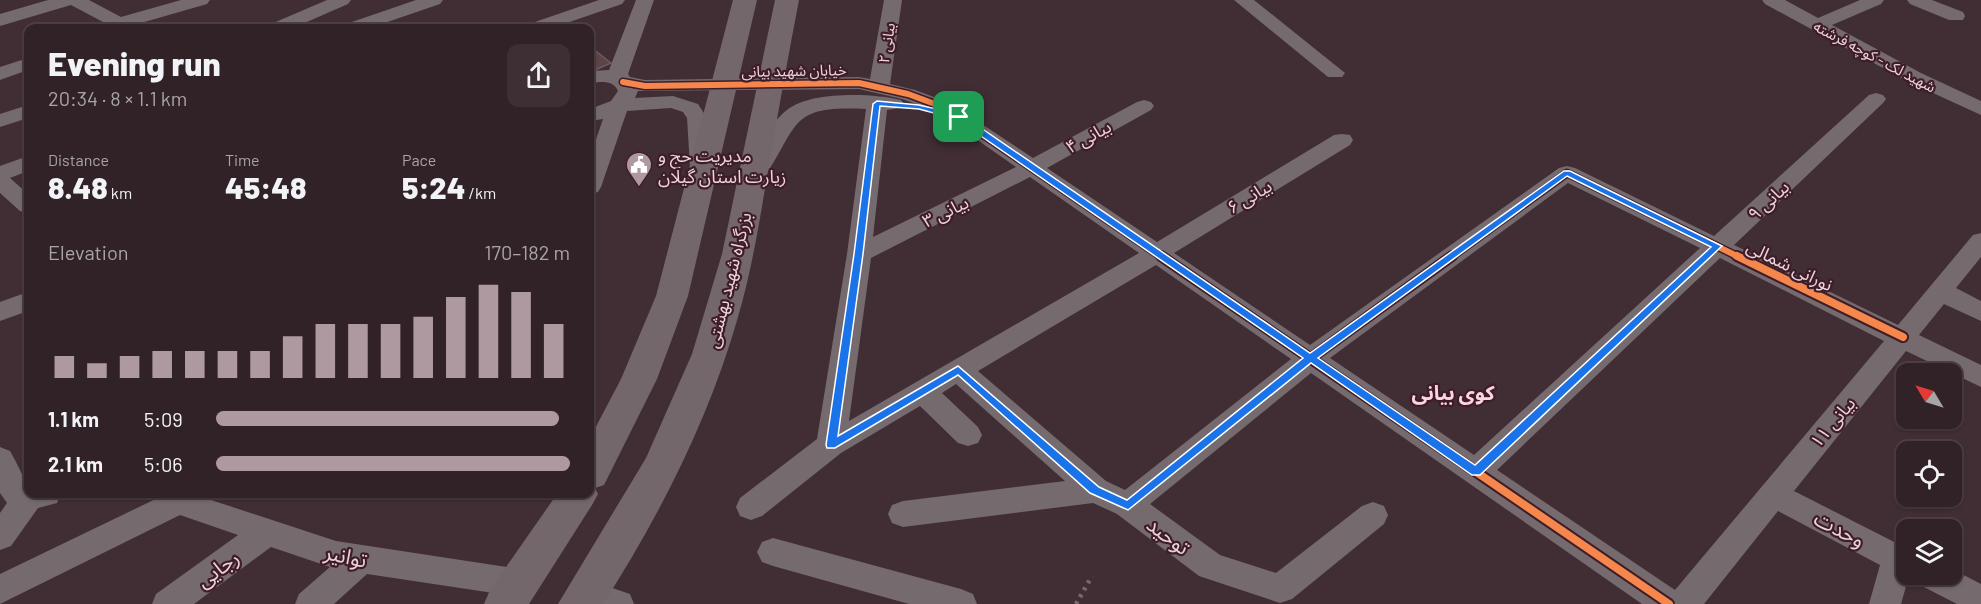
<!DOCTYPE html>
<meta charset="utf-8">
<style>
:root{--surface:#312228;--page:#3d2f34;--text:#f1f3f6;--muted:#a8a4a8;--line:#4c3f45;--accent:#af99a0}
body{margin:0;font-family:Barlow,"Noto Sans Arabic",sans-serif;background:var(--page);color:var(--text);height:100vh;display:flex;flex-direction:column;font-size:22px;white-space:nowrap}
*{box-sizing:border-box;margin:0}
p{font-size:20px;color:var(--muted)}
.icon{flex:none;width:33px;height:33px;fill:none;stroke:currentColor;stroke-width:2;stroke-linecap:round;stroke-linejoin:round}
.map{position:relative;flex:1;overflow:hidden}
.side{position:absolute;left:24px;top:24px;width:570px;height:474px;display:flex;flex-direction:column;background:var(--surface);border-radius:12px;box-shadow:0 2px 4px #0004,0 0 0 2px var(--line)}
.side>*{flex:none}
.needle{width:39px;rotate:308deg}
.buttons{position:absolute;left:1896px;top:363px;display:grid;gap:12px}
.buttons a{display:grid;place-items:center;width:66px;height:66px;border-radius:12px;background:var(--surface);box-shadow:0 2px 4px #0004,0 0 0 2px var(--line);font-size:30px}
.pin{position:absolute;display:grid;place-items:center;width:51px;height:51px;color:#fff;margin:-26px;border-radius:12px;box-shadow:0 3px 9px #0006}
.round{display:grid;place-items:center;flex:none;width:63px;height:63px;border-radius:12px;background:var(--page)}
.headline{display:flex;align-items:center;justify-content:space-between;height:102px;padding:0 24px}
h1{font-size:33px;font-weight:800;line-height:45px}
.figures{display:grid;grid-template-columns:repeat(3,1fr);gap:9px;height:102px;padding:6px 24px}
.figures div{display:grid;align-content:center}
.figures b{font-size:30px;font-weight:800}
.figures small{font-size:16px;font-weight:400}
.figures p{font-size:16px}
.chart{height:168px;padding:12px 24px}
.chart p{display:flex;justify-content:space-between}
.chart svg{width:100%;height:108px;margin-top:6px;stroke:var(--accent);stroke-width:6}
ul{padding:0 24px;list-style:none;font-size:20px}
li{display:grid;grid-template-columns:96px 72px 1fr;align-items:center;height:45px}
li i{height:15px;border-radius:8px;background:var(--accent)}
.map>svg:first-child{display:block}
</style>
<div class="map">
<svg width="1981" height="604" viewBox="0 0 1981 604">
<rect width="100%" height="100%" fill="#412e35"/>
<!-- building -->
<path fill="#5c4449" stroke="#6c5b5f" stroke-width="1.5" d="M592,48L611,63L590,72V49Z"/>
<g fill="none" stroke-linecap="round" stroke-linejoin="round">
<!-- path -->
<path stroke="#766a6e" stroke-width="4.5" stroke-dasharray="3 5" stroke-linecap="butt" d="M1076,604L1092,576"/>
<!-- minor -->
<path fill="#756a6e" fill-rule="evenodd" d="M48,0H89L121,17L181,0H210L207,4L134,25L136,28H94L96,24L103,22L71,5L0,26V14Z
M327,0H351L348,4L293,28H269L271,24Z
M416,0H443L440,4L370,28H344L346,24Z
M599,0H625L622,4L552,28H527L529,24Z
M636,0H654L628,74L630,77L645,80L859,77L870,79L884,0H902L890,84L915,90L950,103L1033,158L1137,102L1144,100L1151,102L1154,106L1151,110L1047,168L1157,242L1334,135L1342,134L1350,135L1353,140L1350,145L1174,253L1310,345L1559,168L1567,166L1575,168L1714,236L1869,95L1876,93L1883,95L1886,99L1883,103L1734,245L1898,325L1973,235L1981,233V257L1956,288L1981,301V321L1944,304L1919,335L1981,365V387L1906,351L1794,491L1906,548V574H1913L1909,576L1901,604H1869L1880,565L1778,511L1704,604H1642L1311,373L1150,504L1220,555L1276,573L1362,506L1373,502L1384,506L1388,515L1384,524L1292,599L1280,603L1199,576L1117,514L1093,503L903,527L892,523L888,514L892,505L903,501L1065,481L956,384L942,393L978,427L982,435L978,443L968,446L958,443L920,406L841,453L762,516L751,520L740,516L736,507L740,498L817,439L847,254L866,109C787,105 800,125 762,181L754,183L746,181L743,176C756,155 767,125 787,110C810,91 873,93 901,100L904,104L901,108L887,110L873,237L1016,167L936,111L902,99L859,89L638,91L635,98L673,96L698,104L707,118L712,167L709,172L701,174L693,172L690,167L687,118L683,112L671,108L627,111L601,187L598,192L590,194V157L603,119L590,121V109L611,101L618,91C613,79 600,82 590,83V71L609,70ZM1030,177L1139,253L849,421L871,258ZM1568,183L1700,248L1474,455L1330,358ZM1720,258L1884,341L1675,590L1497,470ZM1156,265L1291,359L1125,490L1106,481L978,371Z
M1234,0H1254L1345,73L1342,77H1328Z
M1762,0H1785L1818,18L1860,0H1884L1881,4L1832,25L1921,73L1981,101V115L1907,81L1765,4Z
M1907,0H1932L1963,12L1965,16L1963,20H1949L1910,4Z
M28,58V70L0,80V67Z
M28,105V118L0,127V114Z
M28,156V171L10,178L28,194V213L20,211L0,193V166Z
M25,293L28,294V311L0,321V302Z
M0,447L10,451C16,462 28,483 28,494H61L57,503L38,508L11,546L0,550V513L7,503L0,493Z
M166,494H206L205,498L336,541L520,569L531,573L536,583L531,593L520,597L367,574L334,604H295L299,594L330,567L271,547L194,604H152L156,594L238,535L180,515L0,604V574Z
M773,538L961,589L973,594L977,604H909L773,566L762,562L757,552L762,542Z
M1952,569L1981,584V604H1957L1918,584L1913,574H1952Z
M586,579L630,594L634,604H574L570,594L574,584Z"/>
<!-- highway -->
<path fill="#74676c" fill-rule="evenodd" d="M733,0H757L688,296L657,379L604,485L595,488L598,494L592,505L529,604H484L490,590L557,494H590V438L621,379L656,296Z
M775,0H799C788,57 778,113 768,170C760,219 752,269 738,317C709,419 660,515 603,604H558L646,458L692,354L722,254Z"/>
<defs>
<path id="cycleway-far1" d="M623,82L645,86L859,83L908,94L943,107L1163,258
M1450,258L1567,173L1741,258"/>
<path id="cycleway" d="M1161,256L1669,604
M1737,256L1903,337
M1311,358L1452,256"/>
</defs>
<!-- cycleway-far1 casing -->
<use href="#cycleway-far1" stroke="#3e1c28" stroke-width="9"/>
<!-- cycleway casing -->
<use href="#cycleway" stroke="#3e1c28" stroke-width="12"/>
<!-- cycleway-far1 -->
<use href="#cycleway-far1" stroke="#f5874c" stroke-width="6"/>
<!-- cycleway -->
<use href="#cycleway" stroke="#f5874c" stroke-width="8"/>
</g>
<!-- route -->
<path fill="#1a73e8" stroke="#fff" stroke-width="1.5" fill-rule="evenodd" d="M877,101L919,105L962,115L1310,353L1564,171H1570L1722,246L1480,475H1472L1311,363L1128,510L1090,493L958,375L835,448H827L826,445L854,254L873,104ZM880,106L919,109L956,119L1303,358L1127,500L1099,487L958,366L838,436L863,254ZM1567,176L1711,247L1475,465L1318,358Z"/>
<!-- icons -->
<defs>
<symbol id="civic-pin" viewBox="-11 -11 22 30"><path d="M0 17L-7.5 6A9.5 9.5 0 1 1 7.5 6Z" fill="#af99a0" stroke="#3e1c28"/><path d="M-.6-6.5H3V-4.5H.6V-3L4-1V1h2V6H-6V1h2V-1L-.6-3ZM-1.2 2.5V6h2.4V2.5Z" fill="#fff"/></symbol>
</defs>
<g fill-rule="evenodd">
<use href="#civic-pin" x="624" y="150" width="30" height="40"/>
</g>
<g text-anchor="middle" dominant-baseline="central" stroke-width="4.5" stroke-linejoin="round" paint-order="stroke">
<!-- far-street labels -->
<g font-size="15" fill="#ead3d9" stroke="#3e1c28">
<text transform="translate(886 43) rotate(-81)">بیانی ۲</text>
<text transform="translate(1875 56) rotate(28)">شهید لک - کوچه فرشته</text>
<text transform="translate(794 70) rotate(-1)">خیابان شهید بیانی</text>
</g>
<!-- street labels -->
<g font-size="18" fill="#ead3d9" stroke="#3e1c28">
<text transform="translate(1088 136) rotate(-29)">بیانی ۴</text>
<text transform="translate(1249 196) rotate(-31)">بیانی ۶</text>
<text transform="translate(1768 200) rotate(-43)">بیانی ۹</text>
<text transform="translate(945 211) rotate(-26)">بیانی ۳</text>
<text transform="translate(1790 265) rotate(26)">نورانی شمالی</text>
<text transform="translate(728 280) rotate(-76)">بزرگراه شهید بهشتی</text>
<text transform="translate(1832 422) rotate(-50)">بیانی ۱۱</text>
</g>
<!-- poi labels -->
<g font-size="18" fill="#ead3d9" stroke="#3e1c28" text-anchor="start">
<text x="658" y="155">مدیریت حج و<tspan x="658" dy="21">زیارت استان گیلان</tspan></text>
</g>
<!-- neighbourhood labels -->
<g font-size="20" font-weight="bold" fill="#fbd5e0" stroke="#3e1c28">
<text x="1453" y="392">کوی بیانی</text>
</g>
<!-- near-street labels -->
<g font-size="21" fill="#ead3d9" stroke="#3e1c28">
<text transform="translate(1840 528) rotate(28)">وحدت</text>
<text transform="translate(1169 535) rotate(37)">توحید</text>
<text transform="translate(346 555) rotate(12)">توانیر</text>
<text transform="translate(217 568) rotate(-36)">رجایی</text>
</g>
</g>
</svg>
<div class="buttons">
<a><svg class="needle" viewBox="-14 -14 28 28"><path d="M0-13l5 13h-10z" fill="#e53935"/><path d="M0 13l5-13h-10z" fill="#a8a4a8"/></svg></a>
<a><svg class="icon" aria-label="locate" viewBox="0 0 24 24"><circle cx="12" cy="12" r="6"/><path d="M12 2v4M12 18v4M2 12h4M18 12h4"/></svg></a>
<a><svg class="icon" aria-label="layers" viewBox="0 0 24 24"><path d="M12 4l9 5-9 5-9-5zM3 14l9 5 9-5"/></svg></a>
</div>
<div class="pin" style="left:959px;top:117px;background:#1e9e55"><svg class="icon" aria-label="arrive" viewBox="0 0 24 24"><path d="M6 21V4h12l-3 4 3 4H6"/></svg></div>
<section class="side">
<div class="headline"><div><h1>Evening run</h1><p>20:34 · 8 × 1.1 km</p></div><a class="round"><svg class="icon" aria-label="share" viewBox="0 0 24 24"><path d="M12 15V3M7 8l5-5 5 5M5 13v7h14v-7"/></svg></a></div>
<div class="figures">
<div><p>Distance</p><b>8.48<small> km</small></b></div>
<div><p>Time</p><b>45:48</b></div>
<div><p>Pace</p><b>5:24<small> /km</small></b></div>
</div>
<div class="chart"><p><span>Elevation</span>170–182 m</p>
<svg viewBox="0 0 160 44" preserveAspectRatio="none"><path d="M5 44V35M15 44V38M25 44V35M35 44V33M45 44V33M55 44V33M65 44V33M75 44V27M85 44V22M95 44V22M105 44V22M115 44V19M125 44V11M135 44V6M145 44V9M155 44V22"/></svg>
</div>
<ul>
<li><b>1.1 km</b>5:09<i style="width:97%"></i></li>
<li><b>2.1 km</b>5:06<i style="width:100%"></i></li>
</ul>
</section>
</div>
